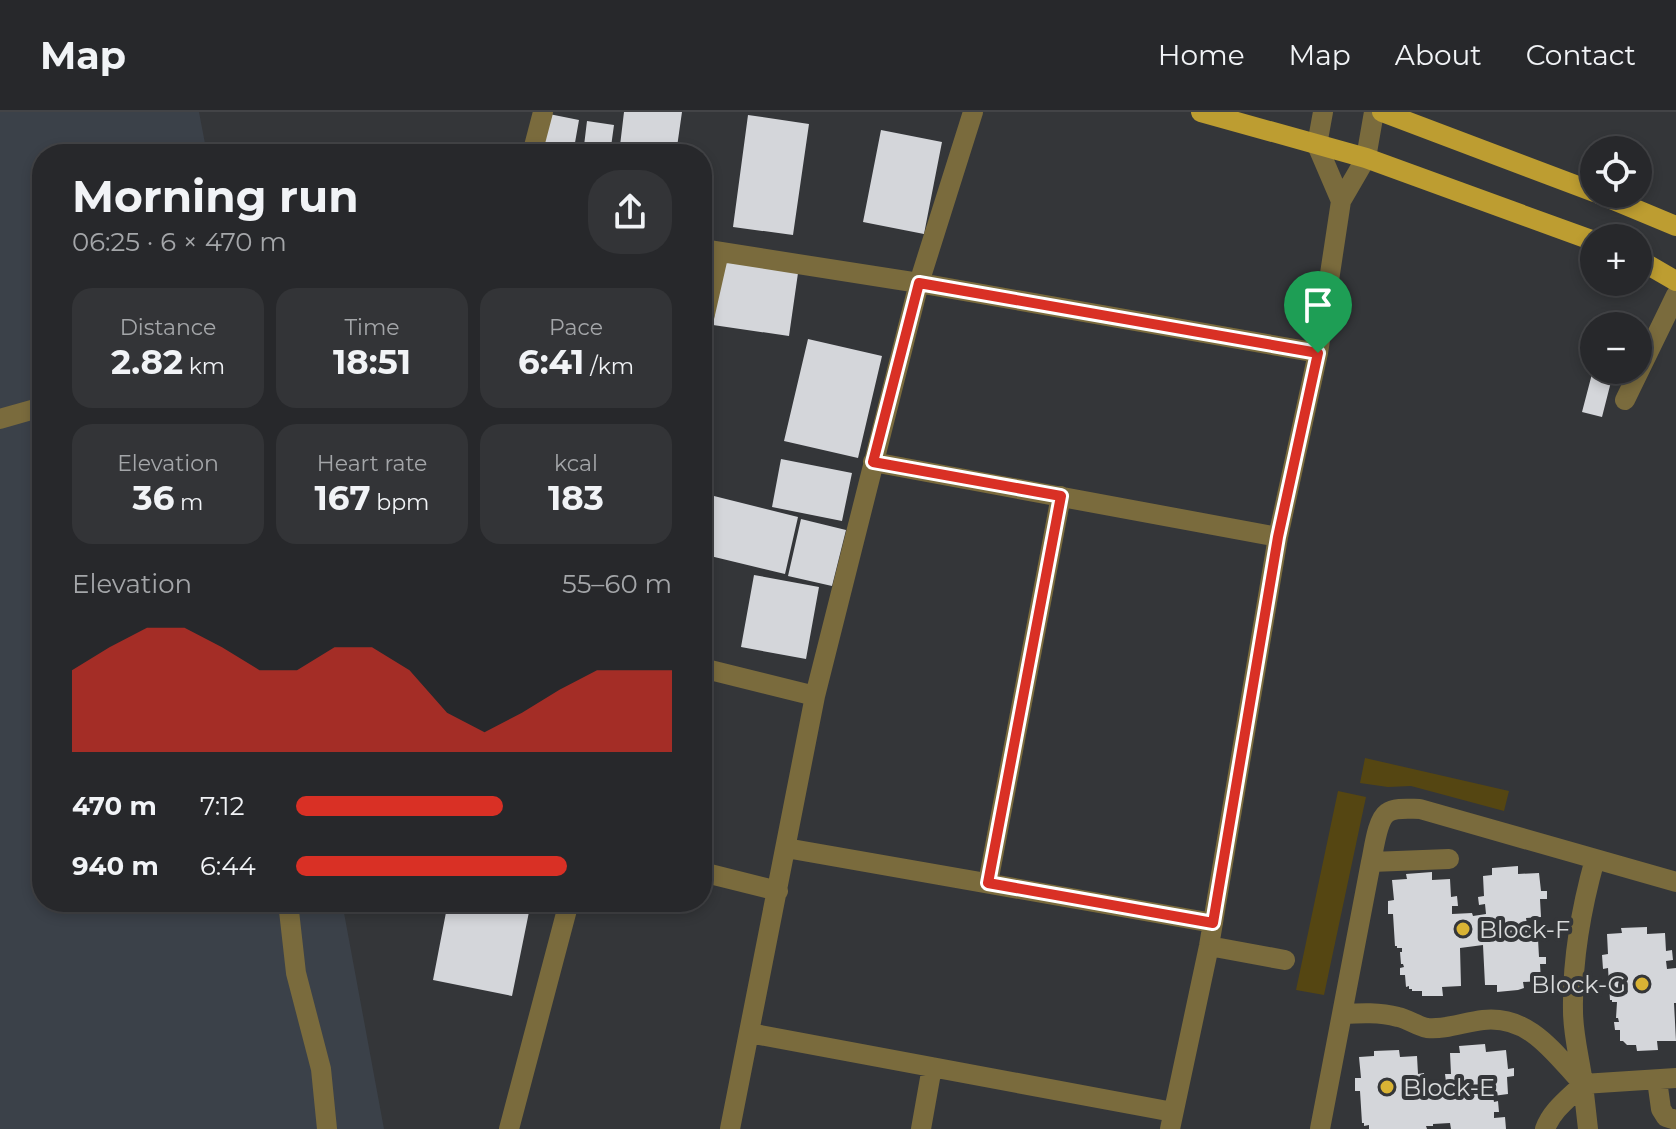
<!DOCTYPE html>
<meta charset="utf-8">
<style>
:root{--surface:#27282b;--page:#333437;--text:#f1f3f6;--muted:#a4a6a9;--line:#434447;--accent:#d93025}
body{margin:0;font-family:Montserrat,sans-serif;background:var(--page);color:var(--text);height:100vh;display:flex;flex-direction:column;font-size:30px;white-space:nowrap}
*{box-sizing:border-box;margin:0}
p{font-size:26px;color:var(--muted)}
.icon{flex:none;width:44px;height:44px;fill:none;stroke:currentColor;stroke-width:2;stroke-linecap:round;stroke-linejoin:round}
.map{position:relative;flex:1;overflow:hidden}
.panel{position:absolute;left:32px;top:32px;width:680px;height:768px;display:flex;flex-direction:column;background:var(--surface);border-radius:32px;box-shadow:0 4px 12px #0003,0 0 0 2px var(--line)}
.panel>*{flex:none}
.controls{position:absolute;left:1580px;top:24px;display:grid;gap:16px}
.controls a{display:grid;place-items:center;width:72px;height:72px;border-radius:50%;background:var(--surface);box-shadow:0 4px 12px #0003,0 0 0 2px var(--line);font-size:40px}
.pin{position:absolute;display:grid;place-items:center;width:68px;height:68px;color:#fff;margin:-82px -34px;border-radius:50% 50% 50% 0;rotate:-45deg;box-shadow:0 0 8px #0007}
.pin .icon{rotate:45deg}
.round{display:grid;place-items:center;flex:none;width:84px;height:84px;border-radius:32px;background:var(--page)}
.overview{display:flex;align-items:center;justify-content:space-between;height:136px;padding:0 40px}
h1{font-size:44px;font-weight:700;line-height:60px}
.figures{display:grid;grid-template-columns:repeat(3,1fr);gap:12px;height:136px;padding:8px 40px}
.figures div{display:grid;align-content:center;border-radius:20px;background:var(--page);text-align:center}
.figures b{font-size:34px;font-weight:700}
.figures small{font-size:22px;font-weight:400}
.figures p{font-size:22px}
.chart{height:224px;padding:16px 40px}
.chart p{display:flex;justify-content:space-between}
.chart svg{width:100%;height:144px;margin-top:8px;fill:var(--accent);opacity:.7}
ul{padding:0 40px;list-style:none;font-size:26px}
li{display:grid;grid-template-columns:128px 96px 1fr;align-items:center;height:60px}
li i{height:20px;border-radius:10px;background:var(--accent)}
header{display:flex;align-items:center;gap:48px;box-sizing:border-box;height:112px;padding:0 40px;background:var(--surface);border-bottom:2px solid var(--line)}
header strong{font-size:38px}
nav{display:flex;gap:44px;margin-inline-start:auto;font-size:28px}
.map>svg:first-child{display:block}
</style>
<header>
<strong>Map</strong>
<nav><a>Home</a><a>Map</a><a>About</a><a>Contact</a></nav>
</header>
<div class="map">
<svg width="1676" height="1017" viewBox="0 0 1676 1017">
<rect width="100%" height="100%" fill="#343639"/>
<!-- built -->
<path fill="#3b4149" d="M0,0H199L207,42H42V790H342L384,1017H0Z"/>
<!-- green -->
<path fill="#554612" d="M1365,646L1509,679L1504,699L1411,674L1388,675L1360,671Z
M1338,679L1366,685L1324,883L1296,878Z"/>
<!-- building -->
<path fill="#d4d6da" d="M624,0H682L676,42H619Z
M549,2L579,8L573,42H542Z
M748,3L809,12L793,123L733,115Z
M587,9L614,13L610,42H583Z
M881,18L942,30L924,122L863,110Z
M723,143L799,154L789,224L713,213Z
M808,227L882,244L858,346L784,329Z
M1593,258H1614L1602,305L1582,300Z
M781,347L852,361L842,409L772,395Z
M702,381L798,405L785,462L702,442Z
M801,407L846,418L832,474L788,464Z
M754,463L819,475L806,547L741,535Z
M1518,754V762L1539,761L1541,779H1547V787H1540L1541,805L1526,806L1527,812H1531L1532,822H1527V828L1538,827L1539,845H1546V852H1540L1541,869L1523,870L1524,876L1518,878L1497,880V873H1485L1483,833L1460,836L1461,874L1442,875L1443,884H1422V879H1412V877H1409V874L1406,875L1405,863H1400V856L1404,855L1403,852H1401L1400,840H1402V836H1397V834H1395L1393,802H1388V789L1394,788L1392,768L1407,767L1406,762L1432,760V768L1450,767L1451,785L1457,784L1458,794H1452V802L1472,801L1473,804L1486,802L1485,792L1479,793L1478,785L1484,784L1483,764L1492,763V756Z
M448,790H531L512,884L433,868Z
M1647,815V822L1665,821L1666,839L1672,838L1673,848L1666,849L1667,857L1676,856V891H1674L1676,929H1657L1658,938L1637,939L1636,933H1627L1623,929H1620V918H1615L1614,910H1619L1618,906H1616L1617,890H1612V888H1610L1608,856L1603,857L1602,843L1608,842L1607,822L1622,821L1621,816Z
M1485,932L1486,940L1506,938L1508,957L1514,956V964L1507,965L1508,982L1493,984L1494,990L1498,989L1499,1000H1494V1006L1505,1005L1506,1017H1451L1450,1011L1433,1012V1014H1426L1427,1017H1369V1013L1364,1014V1011H1362L1360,979H1355V966H1361L1359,945L1374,944V939L1399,938L1400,945L1417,944L1418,962L1424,961L1425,971L1419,972V980L1439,978L1440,981L1453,980L1452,969L1446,970L1445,962H1451L1450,941H1460L1459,934Z"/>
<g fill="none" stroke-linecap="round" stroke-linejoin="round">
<!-- minor -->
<path stroke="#7a6b3d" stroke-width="20" d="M1323,0L1317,33L1341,89
M532,42L543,0
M702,137L919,171L1318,241
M702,215L719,140
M1625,288L1676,183
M0,307L42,295
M873,350L1278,425
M702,556L815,584
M786,736L1213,811
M1595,747C1581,797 1572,846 1573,899C1573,923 1580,948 1583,972L1676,966
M1371,750L1449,747
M702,760L778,779
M988,771L1061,384
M288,790L296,861L321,957L327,1017
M1209,834L1285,848
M1342,902C1361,901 1379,900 1398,905C1408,907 1417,914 1427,916C1445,918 1465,910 1483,908C1530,903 1554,941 1583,972C1569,986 1552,998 1545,1017
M749,921L1173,1000
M1657,968L1661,997L1666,1005L1676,1008
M1583,972L1588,1017
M509,1017L569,790
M730,1017L815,584L919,171L973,0
M921,1017L932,955
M1170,1017L1209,834L1278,425L1318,241L1341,89L1366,46L1374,0
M1320,1017L1371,750C1374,737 1377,708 1387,701C1395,695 1410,697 1420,697L1676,770"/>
<!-- major -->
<path stroke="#bd9d31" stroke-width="20" d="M1201,0L1366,46L1594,129
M1382,0L1594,80
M1599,82L1676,114
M1638,147L1676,169"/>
</g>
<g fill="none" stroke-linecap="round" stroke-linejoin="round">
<defs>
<path id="route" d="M919,171L1318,241L1278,425L1213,811L988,771L1061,384L873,350Z"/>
</defs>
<!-- route casing -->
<use href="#route" stroke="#fff" stroke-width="16"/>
<!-- route -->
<use href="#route" stroke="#d93025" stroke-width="10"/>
</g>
<!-- markers -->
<g fill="#d9b334" stroke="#343639" stroke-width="3">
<circle cx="1463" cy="817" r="8"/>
<circle cx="1642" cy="872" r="8"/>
<circle cx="1387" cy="975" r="8"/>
</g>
<g text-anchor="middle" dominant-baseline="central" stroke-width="8" stroke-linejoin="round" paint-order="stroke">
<!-- poi labels -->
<g font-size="24" fill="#d8dadb" stroke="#343639" text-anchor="start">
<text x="1479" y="817">Block-F</text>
<text x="1626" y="872" text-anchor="end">Block-G</text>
<text x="1403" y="975">Block-E</text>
</g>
</g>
</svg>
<div class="controls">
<a><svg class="icon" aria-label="locate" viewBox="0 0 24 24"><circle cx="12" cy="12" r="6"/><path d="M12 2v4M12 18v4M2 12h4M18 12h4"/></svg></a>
<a>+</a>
<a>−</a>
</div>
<div class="pin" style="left:1318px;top:241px;background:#1e9e55"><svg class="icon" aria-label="arrive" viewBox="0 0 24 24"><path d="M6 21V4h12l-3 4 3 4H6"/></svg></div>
<section class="panel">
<div class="overview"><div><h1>Morning run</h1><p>06:25 · 6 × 470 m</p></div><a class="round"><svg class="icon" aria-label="share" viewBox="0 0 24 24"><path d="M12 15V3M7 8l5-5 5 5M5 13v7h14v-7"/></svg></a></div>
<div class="figures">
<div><p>Distance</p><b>2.82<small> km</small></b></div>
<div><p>Time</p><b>18:51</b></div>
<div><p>Pace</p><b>6:41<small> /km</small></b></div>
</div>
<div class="figures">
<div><p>Elevation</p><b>36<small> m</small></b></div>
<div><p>Heart rate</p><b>167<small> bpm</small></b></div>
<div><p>kcal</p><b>183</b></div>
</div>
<div class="chart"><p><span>Elevation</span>55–60 m</p>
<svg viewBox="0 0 160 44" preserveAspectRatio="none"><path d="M0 44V19L10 12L20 6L30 6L40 12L50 19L60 19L70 12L80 12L90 19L100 32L110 38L120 32L130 25L140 19L150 19L160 19V44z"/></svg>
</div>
<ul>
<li><b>470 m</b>7:12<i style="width:55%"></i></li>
<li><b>940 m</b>6:44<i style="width:72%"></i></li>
</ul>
</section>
</div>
